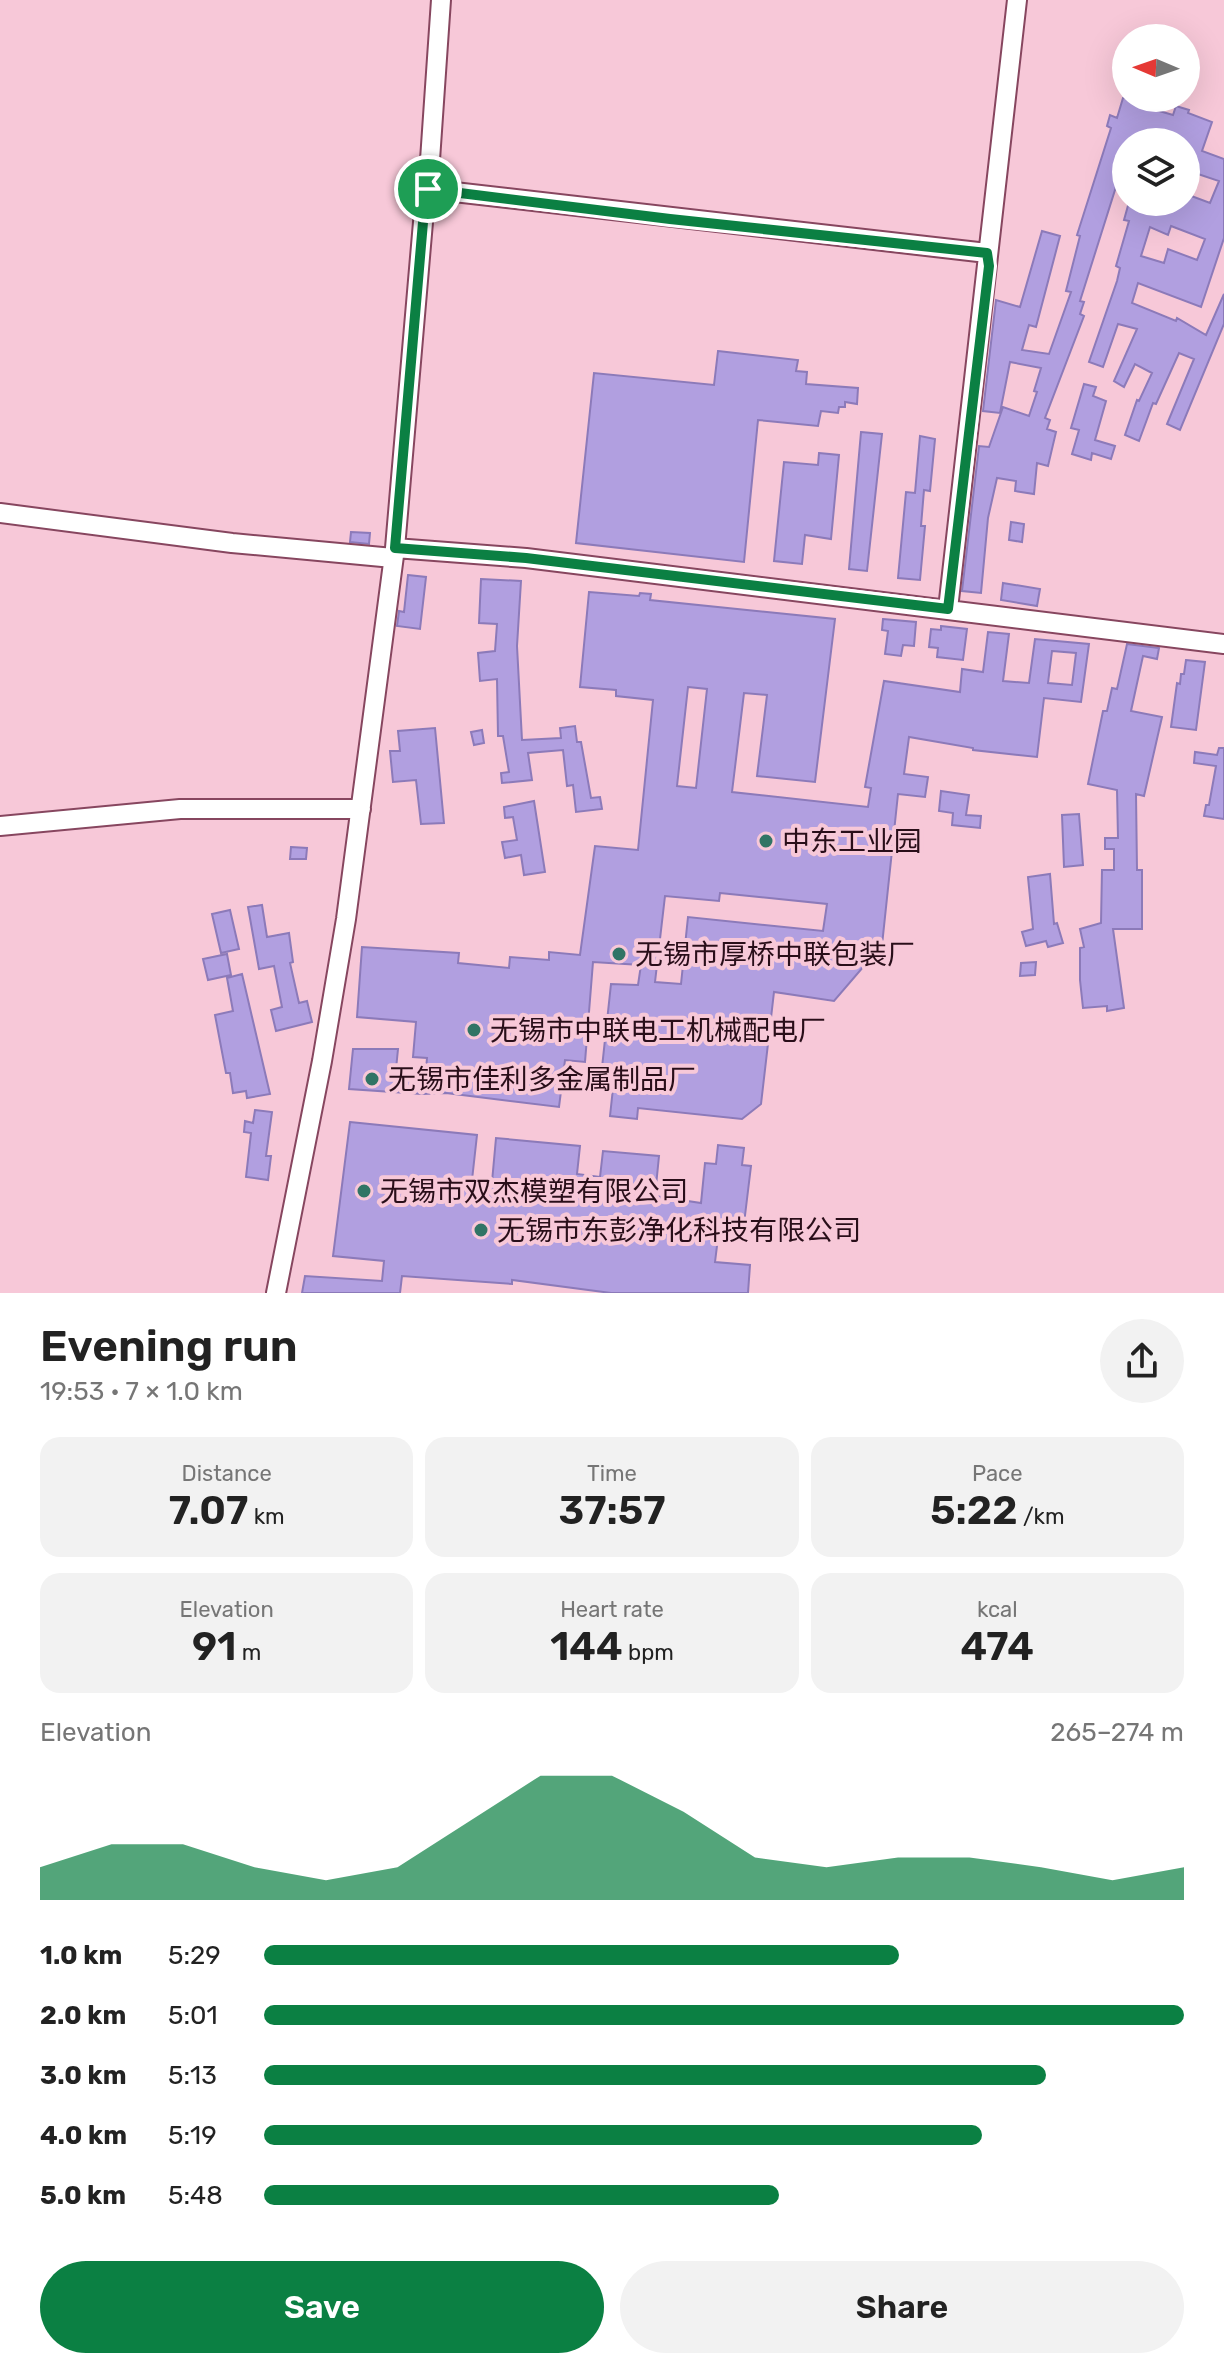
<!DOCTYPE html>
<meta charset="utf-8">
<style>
:root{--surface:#fff;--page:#f2f2f2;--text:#222;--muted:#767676;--accent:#0b8043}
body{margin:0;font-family:Rubik,"Noto Sans SC",sans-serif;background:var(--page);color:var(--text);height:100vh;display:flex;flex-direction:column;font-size:30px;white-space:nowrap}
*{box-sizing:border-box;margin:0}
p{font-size:26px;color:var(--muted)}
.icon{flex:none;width:44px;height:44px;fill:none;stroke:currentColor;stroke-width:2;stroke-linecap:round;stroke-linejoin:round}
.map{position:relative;height:1293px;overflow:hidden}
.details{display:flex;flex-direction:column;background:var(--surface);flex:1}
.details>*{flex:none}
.needle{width:52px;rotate:272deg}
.controls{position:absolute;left:1112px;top:24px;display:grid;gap:16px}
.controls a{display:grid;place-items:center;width:88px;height:88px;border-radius:50%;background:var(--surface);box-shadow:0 8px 32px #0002;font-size:40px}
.pin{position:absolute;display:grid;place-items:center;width:68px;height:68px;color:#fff;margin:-34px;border:4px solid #fff;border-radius:50%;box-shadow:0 2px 8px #0007}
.round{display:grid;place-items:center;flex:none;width:84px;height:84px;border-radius:42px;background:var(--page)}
.head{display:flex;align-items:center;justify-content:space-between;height:136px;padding:0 40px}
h1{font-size:44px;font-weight:600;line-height:60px}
.figures{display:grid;grid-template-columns:repeat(3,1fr);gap:12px;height:136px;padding:8px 40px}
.figures div{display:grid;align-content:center;border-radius:20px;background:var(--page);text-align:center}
.figures b{font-size:40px;font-weight:600}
.figures small{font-size:22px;font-weight:400}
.figures p{font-size:22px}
.chart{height:224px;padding:16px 40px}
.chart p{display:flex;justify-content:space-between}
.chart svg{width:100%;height:144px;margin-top:8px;fill:var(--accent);opacity:.7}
.primary-button{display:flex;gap:16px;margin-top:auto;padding:16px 40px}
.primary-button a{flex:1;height:92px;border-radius:48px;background:var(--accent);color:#fff;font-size:32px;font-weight:600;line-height:92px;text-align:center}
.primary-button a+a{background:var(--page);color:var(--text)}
ul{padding:0 40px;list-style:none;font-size:26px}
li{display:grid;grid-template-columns:128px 96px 1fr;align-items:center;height:60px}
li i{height:20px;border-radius:10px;background:var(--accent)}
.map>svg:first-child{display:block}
</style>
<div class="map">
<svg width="1224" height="1293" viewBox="0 0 1224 1293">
<rect width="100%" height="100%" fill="#f7c8d8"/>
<!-- building -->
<path fill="#b19fe0" stroke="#8c7ab9" stroke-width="2" fill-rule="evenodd" d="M1123,98H1145L1142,106L1173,115L1176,106L1189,110L1188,113L1212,122L1202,151L1224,159V238L1201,307L1138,283L1132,303L1176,321L1177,318L1206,335L1224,294V324L1180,430L1167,424L1194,359L1179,353L1156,404L1153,403L1139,441L1125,435L1137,400L1139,401L1152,373L1135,364L1124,387L1114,381L1137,329L1118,324L1103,367L1089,362L1117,281L1120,268L1116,266L1129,221L1124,220L1129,202H1186V194L1210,203L1219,181L1186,170V142H1126V155L1080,301L1084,302L1080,314L1084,316L1045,418L1050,420L1047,429L1056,432L1048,466L1037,463L1034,494L1015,491L1016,481L997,478L988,518L981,593L962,591L979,446L989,447L1003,407L1029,416L1037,392L1034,391L1041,368L1010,362L1000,413L983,411L996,300L1020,307L1042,231L1060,236L1036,327L1029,325L1022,350L1049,354L1071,292L1066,291L1080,236L1077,235L1111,128L1107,126L1110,115L1117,118ZM1171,226L1205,239L1197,260L1168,249L1164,263L1141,256L1150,227L1168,235Z
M718,351L798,360L796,371L807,372L806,384L858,388L857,404L845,402V407H839L838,413L821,411L818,426L758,420L744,562L576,543L594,373L714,385Z
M1084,384L1096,387L1093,396L1106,401L1095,440L1115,446L1111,459L1092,453L1091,460L1072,454L1079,430L1071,428Z
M861,432L882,434L867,571L849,569Z
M920,436L935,439L930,491L924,490L921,526H925L920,580L898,578L906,492L915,493Z
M819,453L839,455L831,539L805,535L802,564L774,561L784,462L818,465Z
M1011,522L1024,524L1022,542L1009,540Z
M351,532L370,533L369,544L350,542Z
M408,575L426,577L420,629L397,626L399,611L404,612Z
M481,579L521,581L517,646L522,740L561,738L560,728L575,726L577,742H581L591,798L600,797L602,809L576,812L573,785L567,786L563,750L528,753L532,780L502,783L501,773L509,772L503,736H498L497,679L480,681L478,653L495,651L497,624L479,623Z
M1003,583L1040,589L1037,606L1001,600Z
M589,592L639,596L640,593L651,594L650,600L835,619L815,782L757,776L767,695L744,693L732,792L868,807L871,788L865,787L884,681L960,692L962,669L983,672L988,632L1009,634L1003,681L1029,683L1035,639L1089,644L1081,702L1044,698L1037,757L973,750V748L909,737L904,774L928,777L925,797L898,794L882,945L834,1001L774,992L761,1104L742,1119L638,1108L637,1119L610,1116L614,1079L601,1077L611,984L638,985L641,965L593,962L585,1062L565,1060L559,1107L446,1093L422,1094L349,1089L353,1049H398L395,1079L425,1081L427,1058L413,1057L416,1022L357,1017L362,947L459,953L458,963L509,968L510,957L549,960V952L580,955L595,846L638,850L653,700L616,696V690L580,687ZM1052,651L1076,653L1072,685L1048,683ZM688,687L707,689L696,788L677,786ZM720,893L827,904L823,931L688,917L681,984L655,982L665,896L719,901Z
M883,619L916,622L914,646L903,645L901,656L885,654L888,631L882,630Z
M941,626L967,629L963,660L937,657L938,648L929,647L931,629L941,630Z
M1127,644L1159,648L1157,659L1143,656L1131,711L1162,717L1144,796L1136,794L1137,870H1142V929H1113L1124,1008L1107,1011V1006L1083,1008L1080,980V948L1084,947L1080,929L1101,923L1102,870H1114V849H1105V838H1118L1117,790L1088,784L1103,711H1107L1112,688L1117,689Z
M1186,660L1205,662L1196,730L1171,727L1177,683L1180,684L1181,674H1184Z
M435,728L444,823L421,824L416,780L393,782L390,751H400L398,731Z
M482,730L484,743L474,745L471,732Z
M1219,748H1224V819L1204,816L1206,805H1209L1216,766L1194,763L1195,752L1217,755Z
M941,791L969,795L966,815L981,816L980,828L952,825L953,813L939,811Z
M534,801L545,872L524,875L521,855L505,858L502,842L517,840L513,817L505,818L504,807Z
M1079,814L1083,865L1064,867L1062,815Z
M291,847L307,848L306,859H290Z
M1050,874L1054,924L1057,923L1063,943L1048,947L1046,941L1026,946L1022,932L1033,929L1028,877Z
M262,905L267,937L289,933L293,962L290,963L299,1003L307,1001L312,1022L276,1031L271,1010L282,1007L274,966L259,969L248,907Z
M230,910L239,949L221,953L212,914Z
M227,954L231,975L208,980L203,959Z
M1036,962L1035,975L1020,976L1021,963Z
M242,974L270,1094L247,1098L246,1091L233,1093L230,1073H226L215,1015L233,1011L227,978Z
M255,1110L272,1112L266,1156H271L268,1180L246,1177L251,1133L244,1132L245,1121L253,1123Z
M350,1122L477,1135L472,1180L492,1182L496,1138L580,1146L577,1174L600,1177L603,1151L659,1156L655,1196L701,1203L705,1163L716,1164L718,1145L744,1148L742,1165L751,1166L743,1232L719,1230L715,1262L750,1265L748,1293H611L512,1280V1284L402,1276L400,1293H302L305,1276L382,1281L384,1261L333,1256Z"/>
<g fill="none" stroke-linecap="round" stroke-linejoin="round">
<defs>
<path id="minor" d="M428,189L441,0
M0,513L232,543L393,558
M395,548L526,558L1224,644
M948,609L1017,0
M0,826L180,809H361
M276,1293L322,1061L346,919L395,548L425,199L428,189L987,253"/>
</defs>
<!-- minor casing -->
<use href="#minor" stroke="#87465f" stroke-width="22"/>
<!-- minor -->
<use href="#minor" stroke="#fff" stroke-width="18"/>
</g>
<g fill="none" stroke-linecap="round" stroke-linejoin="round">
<defs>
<path id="route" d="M428,189L670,219L987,253L989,266L948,609L526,558L395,548L425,199Z"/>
</defs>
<!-- route casing -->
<use href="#route" stroke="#fff" stroke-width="16"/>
<!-- route -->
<use href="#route" stroke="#0b8043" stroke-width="10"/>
</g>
<!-- markers -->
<g fill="#317465" stroke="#f7c8d8" stroke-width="3">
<circle cx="766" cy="841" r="8"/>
<circle cx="619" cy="954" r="8"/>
<circle cx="474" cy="1030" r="8"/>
<circle cx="372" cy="1079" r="8"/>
<circle cx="364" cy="1191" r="8"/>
<circle cx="481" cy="1230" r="8"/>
</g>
<g text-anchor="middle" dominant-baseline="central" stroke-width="8" stroke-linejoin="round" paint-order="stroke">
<!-- poi labels -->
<g font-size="28" fill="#290e19" stroke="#f7c8d8" text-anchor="start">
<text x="782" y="841">中东工业园</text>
<text x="635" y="954">无锡市厚桥中联包装厂</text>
<text x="490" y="1030">无锡市中联电工机械配电厂</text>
<text x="388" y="1079">无锡市佳利多金属制品厂</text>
<text x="380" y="1191">无锡市双杰模塑有限公司</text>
<text x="497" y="1230">无锡市东彭净化科技有限公司</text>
</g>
</g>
</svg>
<div class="controls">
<a><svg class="needle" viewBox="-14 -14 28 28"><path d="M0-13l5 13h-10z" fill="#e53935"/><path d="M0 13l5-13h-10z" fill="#767676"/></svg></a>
<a><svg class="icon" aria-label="layers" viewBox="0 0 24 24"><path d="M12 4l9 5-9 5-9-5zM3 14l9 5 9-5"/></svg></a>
</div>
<div class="pin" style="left:428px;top:189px;background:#1e9e55"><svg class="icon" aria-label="arrive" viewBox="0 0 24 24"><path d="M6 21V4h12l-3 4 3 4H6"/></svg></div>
</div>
<section class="details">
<div class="head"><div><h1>Evening run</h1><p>19:53 · 7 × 1.0 km</p></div><a class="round"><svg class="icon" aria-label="share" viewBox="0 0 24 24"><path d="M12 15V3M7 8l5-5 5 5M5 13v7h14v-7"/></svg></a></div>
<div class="figures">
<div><p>Distance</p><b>7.07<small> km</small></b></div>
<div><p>Time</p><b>37:57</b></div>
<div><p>Pace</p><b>5:22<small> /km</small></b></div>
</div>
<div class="figures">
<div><p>Elevation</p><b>91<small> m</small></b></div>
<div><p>Heart rate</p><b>144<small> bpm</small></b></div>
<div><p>kcal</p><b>474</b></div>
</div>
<div class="chart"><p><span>Elevation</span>265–274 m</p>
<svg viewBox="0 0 160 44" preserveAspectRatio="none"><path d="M0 44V34L10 27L20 27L30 34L40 38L50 34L60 20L70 6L80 6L90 17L100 31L110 34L120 31L130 31L140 34L150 38L160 34V44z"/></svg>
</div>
<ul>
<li><b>1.0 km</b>5:29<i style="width:69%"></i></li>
<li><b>2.0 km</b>5:01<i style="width:100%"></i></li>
<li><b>3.0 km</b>5:13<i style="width:85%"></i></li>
<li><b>4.0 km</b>5:19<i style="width:78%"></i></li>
<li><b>5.0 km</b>5:48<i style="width:56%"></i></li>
</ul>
<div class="primary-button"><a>Save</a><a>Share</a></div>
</section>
